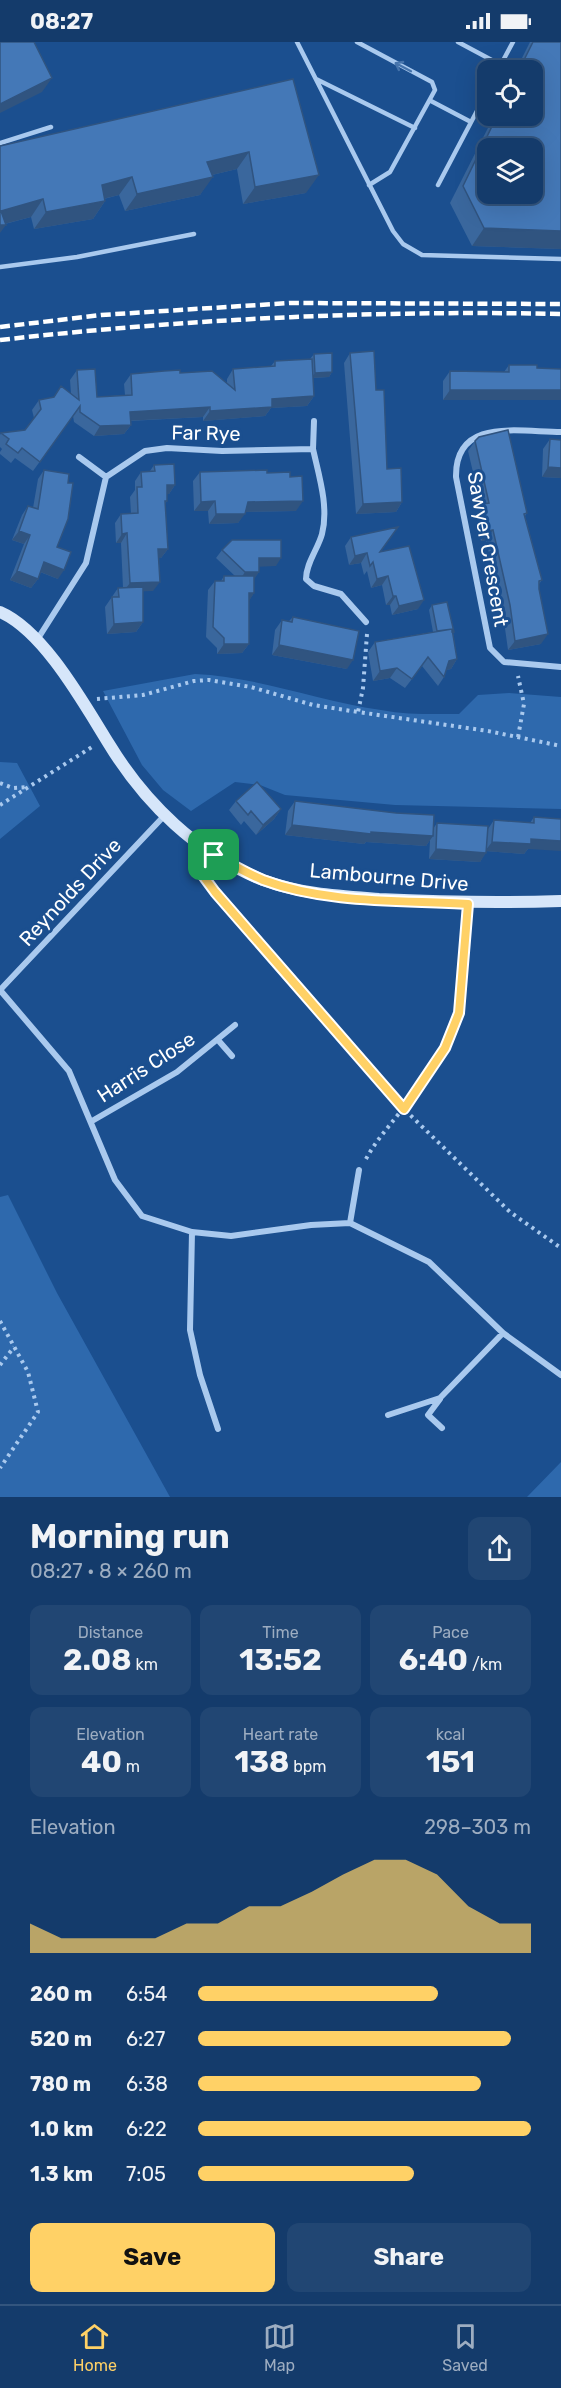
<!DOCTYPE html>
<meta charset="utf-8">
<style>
:root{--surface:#143b6b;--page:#214673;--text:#f1f3f6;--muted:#9dadc1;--line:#33557e;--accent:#ffd166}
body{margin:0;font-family:Rubik,sans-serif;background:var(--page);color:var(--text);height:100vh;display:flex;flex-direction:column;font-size:22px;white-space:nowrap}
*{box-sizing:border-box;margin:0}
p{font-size:20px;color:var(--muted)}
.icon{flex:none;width:33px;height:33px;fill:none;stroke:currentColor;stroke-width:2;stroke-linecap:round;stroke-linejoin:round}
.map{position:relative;height:1455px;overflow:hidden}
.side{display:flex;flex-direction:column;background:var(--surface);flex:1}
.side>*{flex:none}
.controls{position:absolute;left:477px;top:18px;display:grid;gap:12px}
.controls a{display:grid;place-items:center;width:66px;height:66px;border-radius:12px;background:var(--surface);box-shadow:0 6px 24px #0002,0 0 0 2px var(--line);font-size:30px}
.pin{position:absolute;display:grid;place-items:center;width:51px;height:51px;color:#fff;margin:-26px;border-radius:12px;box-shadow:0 3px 9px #0006}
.round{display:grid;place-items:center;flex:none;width:63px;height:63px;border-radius:12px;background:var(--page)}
.overview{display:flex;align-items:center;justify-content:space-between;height:102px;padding:0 30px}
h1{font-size:33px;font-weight:700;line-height:45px}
.metrics{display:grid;grid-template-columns:repeat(3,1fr);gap:9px;height:102px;padding:6px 30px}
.metrics div{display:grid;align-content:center;border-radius:12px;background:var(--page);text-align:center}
.metrics b{font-size:30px;font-weight:700}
.metrics small{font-size:16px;font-weight:400}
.metrics p{font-size:16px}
.chart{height:168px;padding:12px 30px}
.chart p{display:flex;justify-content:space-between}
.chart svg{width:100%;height:108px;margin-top:6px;fill:var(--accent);opacity:.7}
.button{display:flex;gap:12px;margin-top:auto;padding:12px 30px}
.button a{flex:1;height:69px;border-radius:12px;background:var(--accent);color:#111;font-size:24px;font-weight:700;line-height:69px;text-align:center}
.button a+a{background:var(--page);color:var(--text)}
ul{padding:0 30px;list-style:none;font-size:20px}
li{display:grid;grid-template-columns:96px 72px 1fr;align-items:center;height:45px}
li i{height:15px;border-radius:8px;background:var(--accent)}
.status{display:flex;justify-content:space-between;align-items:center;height:42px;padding:0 30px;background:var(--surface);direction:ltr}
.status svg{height:16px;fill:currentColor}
.tabs{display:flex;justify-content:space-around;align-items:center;height:84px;border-top:2px solid var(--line);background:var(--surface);font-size:16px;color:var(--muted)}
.tabs a{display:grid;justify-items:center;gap:3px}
.tabs .current{color:var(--accent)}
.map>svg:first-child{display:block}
</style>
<div class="status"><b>08:27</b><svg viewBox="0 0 49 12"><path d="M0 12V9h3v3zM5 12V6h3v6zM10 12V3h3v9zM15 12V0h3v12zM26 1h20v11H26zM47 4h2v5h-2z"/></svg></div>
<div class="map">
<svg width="561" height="1455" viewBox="0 0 561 1455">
<rect width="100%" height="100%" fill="#1b4f8f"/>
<!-- green -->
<path fill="#2e69ad" d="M195,632C259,635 318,659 381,668C407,673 433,672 459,672L478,653L509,651L561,655V767L395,763L285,753L260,743L235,740L191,769L163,748L142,723L103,649Z
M0,720L17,721L40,764L0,797Z
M8,1153L57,1251L170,1455H0V1155Z
M561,1420V1455H527Z"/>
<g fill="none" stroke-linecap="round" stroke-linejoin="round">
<!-- path -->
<path stroke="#a9c9ee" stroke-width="4" stroke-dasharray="3 4.5" stroke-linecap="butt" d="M367,592L363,646L358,670L488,689L561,704
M97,657L143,653L194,639L209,638L251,645L313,663L358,670
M518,695L524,662L518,634
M0,741L13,746L27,745
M0,763L92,705
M206,823L201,831L215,850L404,1067L510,1170L561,1206
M366,1117C379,1093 399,1074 414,1051
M0,1279L28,1330L38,1370L0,1426
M0,1323L14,1305"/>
<!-- lane -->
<path stroke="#a9c9ee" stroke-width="4.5" d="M297,0L393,189L403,202L422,213L561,217
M357,0L432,40L435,48L390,130L369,143
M458,0L501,23
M498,28L513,0
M316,37L415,86
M431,59L471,80
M0,101L51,85
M438,143L488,48
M0,225L77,215L194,192"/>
<!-- street -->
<path stroke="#a9c9ee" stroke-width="6" d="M561,390C519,390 455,375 456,435L490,606L504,620L561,625
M313,407L314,379
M79,415L106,435
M37,598L86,521L106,435L145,409L167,406L222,409L313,407C319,434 329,465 322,492C318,507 306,521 306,537L314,544L341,552L366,580
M0,948L69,1029L115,1138L142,1174L192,1190L231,1194L311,1183L350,1181L429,1220L503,1291L561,1333
M0,948L164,774
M218,998L232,1014
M420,1041L445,1006L459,971L468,862
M92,1079L177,1030L235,983
M350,1181L359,1128
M192,1190L190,1288L200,1333L218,1387
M440,1357L428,1373L442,1386
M388,1373L440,1356L503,1291"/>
<!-- secondary -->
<path stroke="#d6e6fa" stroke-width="12" d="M0,570C44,589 84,662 109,702C145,761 197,812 263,838C300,852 340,854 379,857C442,860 498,861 561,859"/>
<!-- rail -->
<path stroke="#fff" stroke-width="4.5" stroke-dasharray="10 4.5" stroke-linecap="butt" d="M0,285L101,273L290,261L561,262
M0,298C186,277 374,268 561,272"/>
</g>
<!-- wall -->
<path fill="#3a679d" d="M530,0H561V207L472,204L450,161L494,74H532V28H516Z
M293,37L306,151L243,162L237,127L212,133L200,153L125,169L119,153L104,157L105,159L93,177L34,187L31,175L5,182L0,104Z
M350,311L376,348L387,427L402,460L396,470L356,472L344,321Z
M314,312L332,330L329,335L313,336L314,354L307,364L271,366L265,374L203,379V375L130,379L131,383L124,392L94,394L74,380L73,374L33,429L15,416L11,421L0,412V410L2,407L0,405V393L1,391L25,388L34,376L32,368L39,358L71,352L70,338L77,328L97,355L125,353L124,342L131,332L180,331L227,342V337L233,327L271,324L275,319L310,317Z
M509,323L537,326L561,327V358H443V339L450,329L504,330Z
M550,397L561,436L542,435L543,407Z
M475,399L527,471L525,474L542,538L539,542L541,602L508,608L503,572L486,498L481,499L475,472L481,464L468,409Z
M154,423L175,443L169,452H167V459L165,462L168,507L161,516H158L153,549H143V580L136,590L107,592L105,565L118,546H123L121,501H116L115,481L121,472H131L130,455L135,448V439L141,430L150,429Z
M44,428L57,505L58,537L40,530L38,537L31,546L10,538L24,502L12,498L22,473L28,464L33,466L38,437Z
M200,430L267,431L290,435L296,469L245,470L238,481L209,482L208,469H194L193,439Z
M351,495L380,510L418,567L392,573L390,563H386L382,543L371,546L367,529L364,533L361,521L349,523L345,504Z
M222,508L276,524H259V530L254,536V551L249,558V602L242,611L217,612V606L206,595L208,548L215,539H221L224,534H235L216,516Z
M432,563L454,590L453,591L457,617L451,627L446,628L444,635L438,644L422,624L405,646L390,636L373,639L368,610L375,600L433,590L429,568Z
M293,575L347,627L272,613L275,588L282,578L289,579Z
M236,759L281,767L274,777L256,793L244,779L241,783L229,768Z
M295,759L433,787L437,781L488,787L494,778L530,781L534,775L561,777L528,807L524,812L486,809L480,820L429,817L430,798L426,804L366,800L364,802L285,793L288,769Z"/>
<!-- shaded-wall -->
<path fill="#305480" d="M52,36L42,50L0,71V62Z
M249,110L237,127L195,137L207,120Z
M319,133L306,151L243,162L255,145Z
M132,135L119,153L90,160L102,143Z
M213,135L200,153L125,169L137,152Z
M43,157L31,175L0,183H6L0,191V170L1,169Z
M105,159L93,177L34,187L46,170Z
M484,186L561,189V207L472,204Z
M332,330L329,335L311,336L315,331Z
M450,348H561V358H443Z
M314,354L307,364L271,366L265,374L203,379L210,369L272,357Z
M210,365L203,375L123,379L130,370Z
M131,383L124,392L94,394L100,384Z
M548,425L561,426V436L542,435Z
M167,443H175L169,452H160Z
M215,459L208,469H194L201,460Z
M303,459L296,469L241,470L248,460Z
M402,460L396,470L356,472L363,462Z
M216,472H245L238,481L209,482Z
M493,488L486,498L481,499L488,489Z
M19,489L30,493L24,502L12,498Z
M127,491L121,501H116L122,492Z
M158,507H168L161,516H151Z
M367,511L361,521L349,523L355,514Z
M259,516H281L276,524L253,525Z
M44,520L64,528L58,537L38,529Z
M17,529L38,537L31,546L10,538Z
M245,530H259L253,539H239Z
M388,534L382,543L371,546L377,537Z
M160,540L153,549L123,550L130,541Z
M249,551H254L248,561Z
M393,554H396L390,563H386Z
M424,558L418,567L392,573L399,564Z
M143,580L136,590L107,592L114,582Z
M548,592L541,602L508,608L515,599Z
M224,602H249L242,611L217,612Z
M279,603L353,618L347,627L272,613Z
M457,617L451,627L442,629L449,619Z
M397,626L390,636L373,639L380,629Z
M281,767L274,777L256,793L263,783Z
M292,783L371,790L433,794L426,804L366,800L364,802L285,793Z
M531,797L561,799V809L528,807L524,812L485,809L492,800Z
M436,807L486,811L480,820L429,817Z"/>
<!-- building -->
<path fill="#4478b7" stroke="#305480" stroke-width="1.5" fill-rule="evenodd" d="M0,0H34L52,36L0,62Z
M533,0H561V189L484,186L463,144L497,74H532V28H519ZM488,106H532V152H488Z
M293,37L319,133L255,145L249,110L207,120L213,135L137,152L132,135L102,143L105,159L46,170L43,157L1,169L6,183H0V104Z
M374,309L376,348H384L387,427L401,426L402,460L363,462L350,311Z
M332,311V330L315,331L314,312Z
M312,317L314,354L272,357V365L210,369V365L130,370L131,383L100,384L80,370V364L40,420L22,406L18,411L6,402L9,397L1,391L25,388L41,367L39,358L54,355L61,344L79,358L77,328L95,327L97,355L132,353L131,332L164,329L180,328V331L212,329L235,348L233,327L275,324V319Z
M509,323H537V326L561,327V348H450V329L509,330Z
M508,388L527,471L524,472L542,538L539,539V547L548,592L515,599L510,563L493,488L488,489L482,462L489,461L475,399L479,395Z
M550,397L561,398V426L548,425Z
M174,422L175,443H167V459H165L168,507H158L160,540L130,541L127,491L122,492L121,472L138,471L137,445H142L141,430L155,429L154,423Z
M44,428L69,432L68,441H73L68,477L57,505L71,510L64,528L44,520L38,537L17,529L30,493L19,489L28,464L38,467Z
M267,428V431L290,430V435L302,434L303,459L248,460L245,472H216L215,459L201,460L200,430Z
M398,485L380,510L409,504L424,558L399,564L396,554H393L388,534L377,537L373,520L370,524L367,511L355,514L351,495Z
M232,498H281V516H259V530H245L222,508Z
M224,534H254V551H249V602H224V596L213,585L215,539H224Z
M143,545V580L114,582L112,555H119L118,546Z
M447,560L454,590H452V587L437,589L432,563Z
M293,575L359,589L353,618L279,603L282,578L292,580Z
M452,587L457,617L449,619L444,635L428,615L412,637L397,626L380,629L375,600Z
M257,740L281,767L263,783L251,769L248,773L236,759Z
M295,759L396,771L434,773L433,794L371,790V792L292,783Z
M534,775L561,777V799L531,797V802L492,800L494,778L534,781Z
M437,781L488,784L486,811L436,807Z"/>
<!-- one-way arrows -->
<defs><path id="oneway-shaft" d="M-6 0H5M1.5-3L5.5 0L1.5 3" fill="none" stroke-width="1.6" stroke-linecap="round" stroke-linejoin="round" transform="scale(1.5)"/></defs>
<use stroke="#4674ac" href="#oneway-shaft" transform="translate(403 25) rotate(-152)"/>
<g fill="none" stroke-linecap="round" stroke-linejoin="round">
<defs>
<path id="route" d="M214,813C230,821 246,831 263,838C327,862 401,858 468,862L459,971L445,1006L404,1067L215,850L201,831Z"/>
</defs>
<!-- route casing -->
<use href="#route" stroke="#fff" stroke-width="12"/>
<!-- route -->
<use href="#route" stroke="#ffd166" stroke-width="8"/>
</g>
<g text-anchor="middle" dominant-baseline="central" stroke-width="6" stroke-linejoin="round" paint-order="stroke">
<!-- street labels -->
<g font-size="20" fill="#fff" stroke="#1b4f8f">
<text transform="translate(206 391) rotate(1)">Far Rye</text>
<text transform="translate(488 507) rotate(80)">Sawyer Crescent</text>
<text transform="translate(389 835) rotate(5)">Lambourne Drive</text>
<text transform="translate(70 850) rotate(-47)">Reynolds Drive</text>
<text transform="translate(146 1025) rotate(-33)">Harris Close</text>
</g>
</g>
</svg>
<div class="controls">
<a><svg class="icon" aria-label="locate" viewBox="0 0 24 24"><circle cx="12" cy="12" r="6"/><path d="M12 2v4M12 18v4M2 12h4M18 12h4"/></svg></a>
<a><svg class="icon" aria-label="layers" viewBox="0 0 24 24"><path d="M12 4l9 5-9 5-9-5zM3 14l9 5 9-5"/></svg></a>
</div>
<div class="pin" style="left:214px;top:813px;background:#1e9e55"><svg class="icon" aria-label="arrive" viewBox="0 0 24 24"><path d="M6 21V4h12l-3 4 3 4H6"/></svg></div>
</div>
<section class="side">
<div class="overview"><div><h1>Morning run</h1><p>08:27 · 8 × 260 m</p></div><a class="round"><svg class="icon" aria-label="share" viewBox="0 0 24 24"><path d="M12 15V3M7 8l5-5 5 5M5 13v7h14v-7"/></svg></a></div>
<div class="metrics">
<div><p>Distance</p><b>2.08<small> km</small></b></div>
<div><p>Time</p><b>13:52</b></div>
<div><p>Pace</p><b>6:40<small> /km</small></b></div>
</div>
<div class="metrics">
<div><p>Elevation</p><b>40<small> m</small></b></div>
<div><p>Heart rate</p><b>138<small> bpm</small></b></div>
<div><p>kcal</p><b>151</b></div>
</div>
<div class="chart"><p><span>Elevation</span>298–303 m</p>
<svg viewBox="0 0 160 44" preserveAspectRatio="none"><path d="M0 44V32L10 38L20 38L30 38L40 38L50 32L60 32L70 25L80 25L90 19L100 12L110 6L120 6L130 12L140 25L150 32L160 32V44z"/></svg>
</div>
<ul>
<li><b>260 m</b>6:54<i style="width:72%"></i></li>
<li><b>520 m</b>6:27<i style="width:94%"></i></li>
<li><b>780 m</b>6:38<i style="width:85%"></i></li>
<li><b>1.0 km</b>6:22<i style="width:100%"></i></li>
<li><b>1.3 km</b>7:05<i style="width:65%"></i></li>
</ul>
<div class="button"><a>Save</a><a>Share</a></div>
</section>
<nav class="tabs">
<a class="current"><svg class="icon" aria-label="home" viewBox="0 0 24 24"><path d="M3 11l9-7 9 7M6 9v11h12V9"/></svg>Home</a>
<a><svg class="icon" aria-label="map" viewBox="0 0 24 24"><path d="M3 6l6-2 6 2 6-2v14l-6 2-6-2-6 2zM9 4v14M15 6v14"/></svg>Map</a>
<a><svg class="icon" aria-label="saved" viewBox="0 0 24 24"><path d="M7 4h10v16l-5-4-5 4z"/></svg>Saved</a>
</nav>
